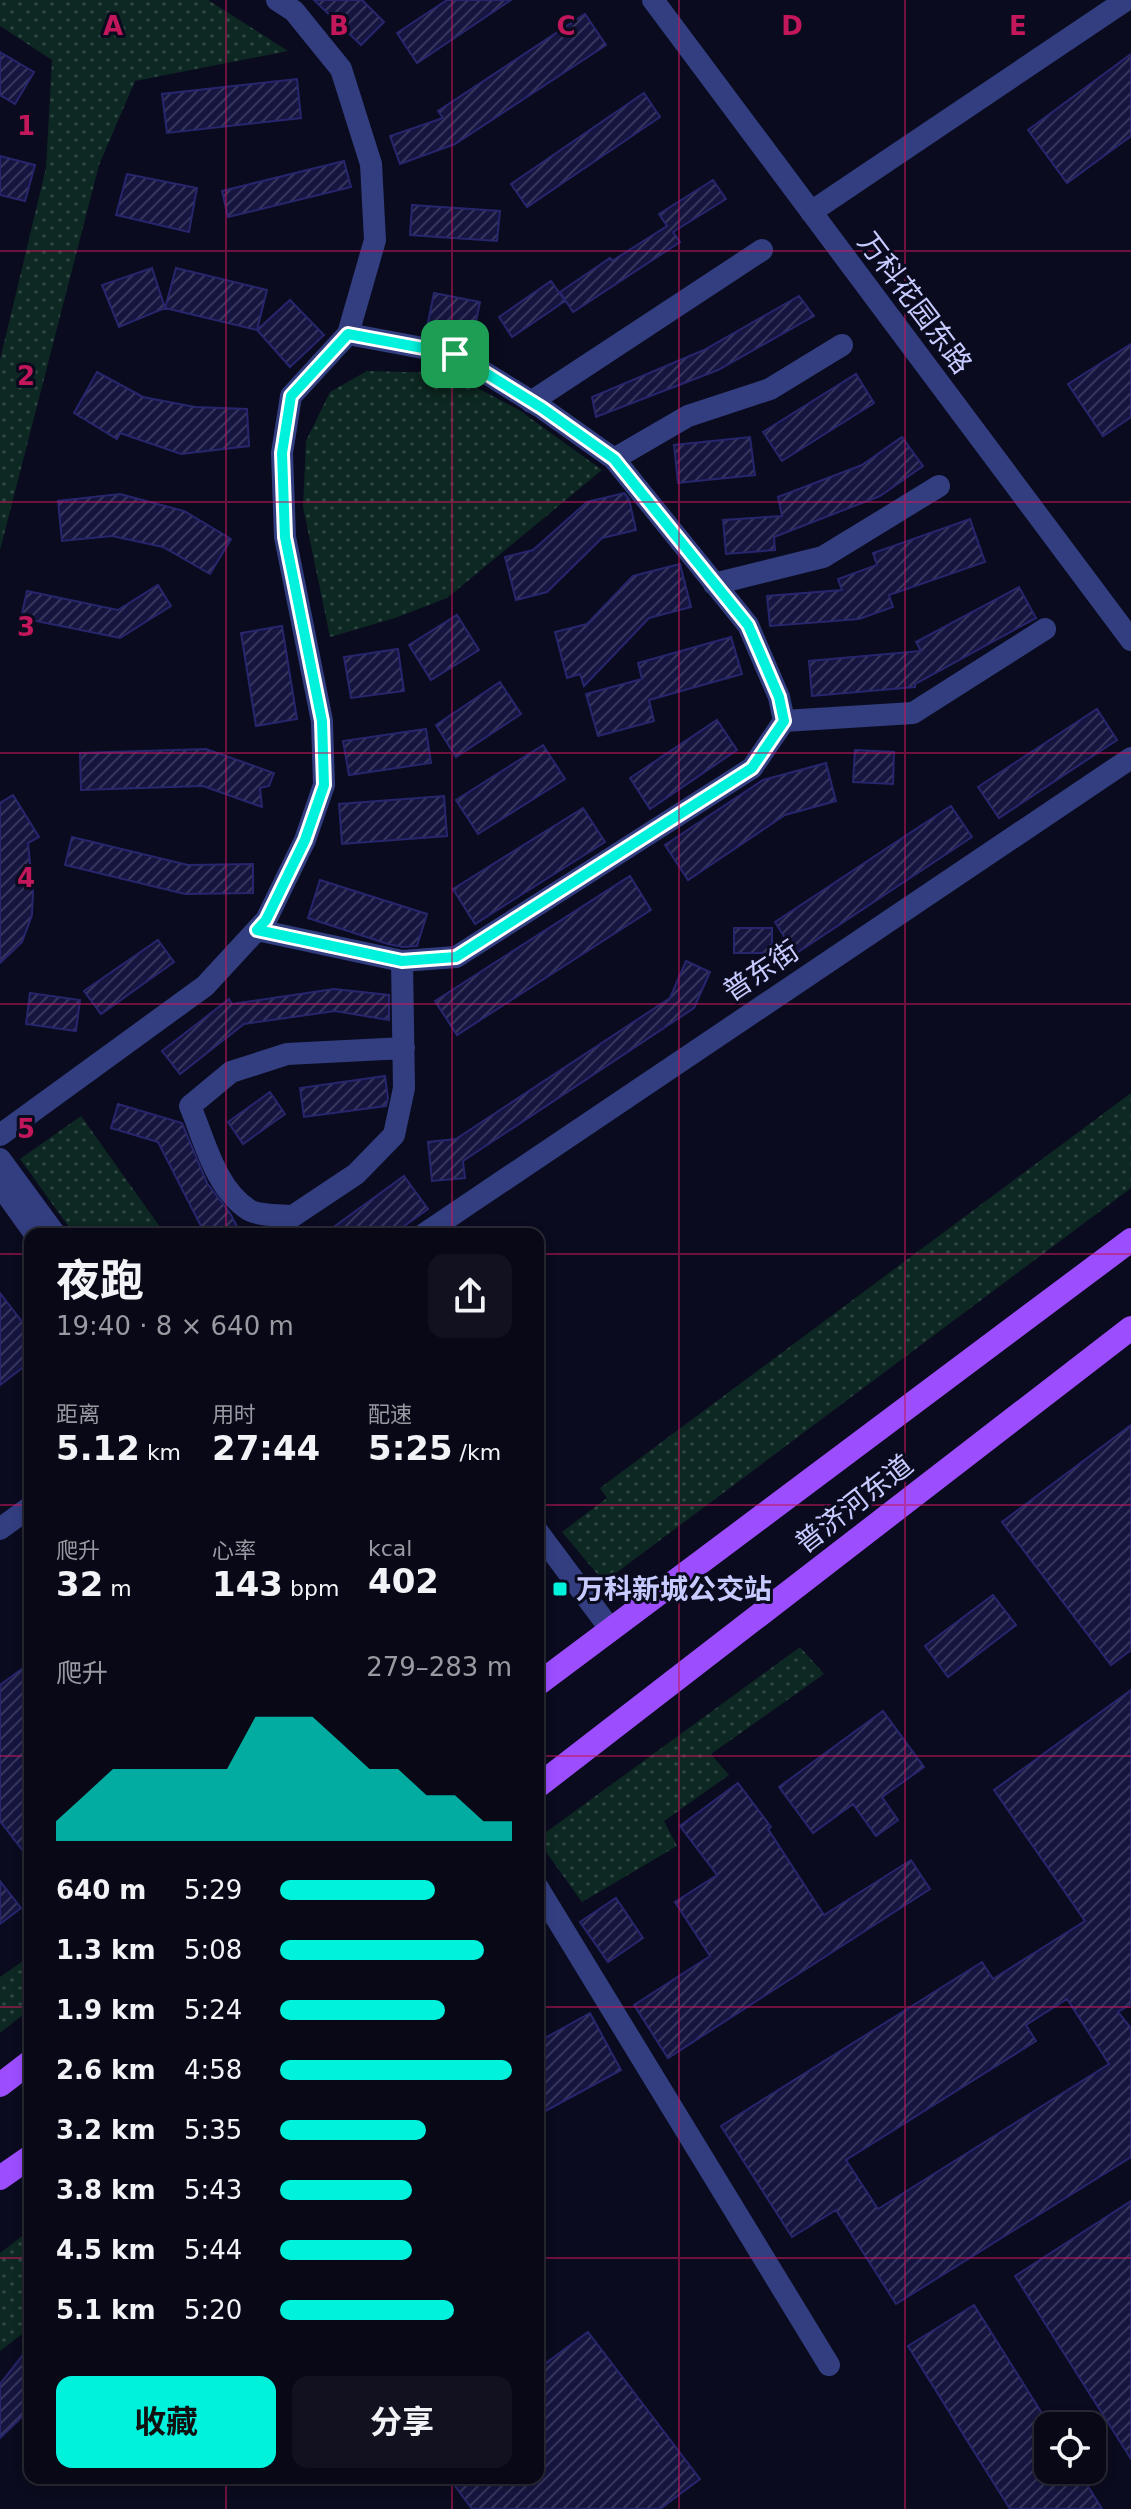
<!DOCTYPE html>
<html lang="zh">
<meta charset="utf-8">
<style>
:root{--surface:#080816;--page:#11111f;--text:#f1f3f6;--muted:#989aa1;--line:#292935;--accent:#00f2dd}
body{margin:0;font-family:"DejaVu Sans","Noto Sans SC",sans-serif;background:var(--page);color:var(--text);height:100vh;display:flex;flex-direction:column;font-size:30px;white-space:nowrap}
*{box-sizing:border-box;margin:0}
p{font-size:26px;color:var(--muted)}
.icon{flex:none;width:44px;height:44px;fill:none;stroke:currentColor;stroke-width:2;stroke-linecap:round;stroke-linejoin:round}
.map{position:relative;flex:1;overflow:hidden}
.side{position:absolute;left:24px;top:1228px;width:520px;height:1256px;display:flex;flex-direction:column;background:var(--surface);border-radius:16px;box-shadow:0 4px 12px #0003,0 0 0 2px var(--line)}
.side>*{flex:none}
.buttons{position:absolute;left:1034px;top:2412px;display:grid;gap:16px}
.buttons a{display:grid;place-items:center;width:72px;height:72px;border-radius:16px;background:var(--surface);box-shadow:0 4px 12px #0003,0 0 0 2px var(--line);font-size:40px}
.pin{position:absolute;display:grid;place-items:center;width:68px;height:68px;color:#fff;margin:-34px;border-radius:16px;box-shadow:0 4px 12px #0006}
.round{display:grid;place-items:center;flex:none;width:84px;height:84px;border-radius:16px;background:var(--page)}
.headline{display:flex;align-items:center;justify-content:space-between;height:136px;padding:0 32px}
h1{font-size:44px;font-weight:700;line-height:60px}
.metrics{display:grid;grid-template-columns:repeat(3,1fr);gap:12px;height:136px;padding:8px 32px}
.metrics div{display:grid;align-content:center}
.metrics b{font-size:34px;font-weight:700}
.metrics small{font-size:22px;font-weight:400}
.metrics p{font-size:22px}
.chart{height:224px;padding:16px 32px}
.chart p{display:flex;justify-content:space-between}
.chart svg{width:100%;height:144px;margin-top:8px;fill:var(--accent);opacity:.7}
.action{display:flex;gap:16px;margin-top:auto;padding:16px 32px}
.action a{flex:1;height:92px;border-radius:16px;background:var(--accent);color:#111;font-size:32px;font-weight:700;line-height:92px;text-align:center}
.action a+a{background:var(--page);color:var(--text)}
ul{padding:0 32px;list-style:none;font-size:26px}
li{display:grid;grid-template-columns:128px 96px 1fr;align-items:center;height:60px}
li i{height:20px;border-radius:10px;background:var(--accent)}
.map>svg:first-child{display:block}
</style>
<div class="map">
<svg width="1131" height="2509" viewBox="0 0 1131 2509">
<defs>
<pattern id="grass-dots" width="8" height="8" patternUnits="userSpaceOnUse" patternTransform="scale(2)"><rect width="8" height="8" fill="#0d2822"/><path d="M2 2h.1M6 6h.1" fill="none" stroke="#2f4643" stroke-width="1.8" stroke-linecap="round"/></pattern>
<pattern id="building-hatch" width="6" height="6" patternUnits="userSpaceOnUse" patternTransform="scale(2)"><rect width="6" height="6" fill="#161540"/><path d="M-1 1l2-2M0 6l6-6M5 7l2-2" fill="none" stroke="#36365d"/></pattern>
</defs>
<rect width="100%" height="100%" fill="#0a0b1e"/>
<!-- grass -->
<path fill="url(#grass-dots)" d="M0,0H208L288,51L135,81L99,165L0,550V360L46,168L52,60L0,26Z
M367,371L449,373L519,410L602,470L447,598L395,618L330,637L303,507L306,441L330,392Z
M1131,1093V1188L604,1582L562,1532L607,1498L600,1488Z
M81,1116L165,1234H74L20,1159Z
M800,1647L824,1674L711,1754L729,1775L664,1821L677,1846L582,1902L538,1841V1838Z
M30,1956V2009L0,2033V1977Z
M30,2230V2328L0,2351V2253Z"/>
<!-- building -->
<path fill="url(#building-hatch)" stroke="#27266d" stroke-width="2" fill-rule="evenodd" d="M314,0H362L384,22L361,45Z
M447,0H511L417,63L397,33Z
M585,14L606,45L455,144L400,164L390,136L443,118L438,111Z
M0,52L34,72L15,104L0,95Z
M1131,54V136L1067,183L1028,130Z
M297,79L301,118L167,133L162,94Z
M644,93L660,117L527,207L511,184Z
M0,156L35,165L25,201L0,195Z
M344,161L351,187L228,217L222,191Z
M127,174L197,188L189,232L116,215Z
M713,180L726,199L673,232L680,242L573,312L560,292L610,258L612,261L667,226L659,214Z
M412,205L500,211L497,241L410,235Z
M152,268L165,308L119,327L102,285Z
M176,268L267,290L257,330L165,308Z
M551,281L565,301L512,337L499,317Z
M434,293L480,302L473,336L427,327Z
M799,296L814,316L718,370L596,417L592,397L704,350Z
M290,300L324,335L290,367L257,330Z
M1131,344V417L1103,436L1068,384Z
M97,372L143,397L195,407L247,409L249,446L181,454L120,433L117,439L74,413Z
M856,374L874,403L782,461L763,432Z
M750,437L755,475L678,483L674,445Z
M902,437L923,466L880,496L774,537L775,550L726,554L723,520L782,516L778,497L862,465Z
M624,493L629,499L636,530L602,538L547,592L516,600L505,557L533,550L587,502Z
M120,494L184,511L231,539L210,574L163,547L112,536L62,541L58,501Z
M970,519L985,562L889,595L893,607L859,619L770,626L767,596L842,590L838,579L877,565L873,553Z
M680,564L691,607L649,618L584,686L580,674L567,678L555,632L587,624L633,576Z
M158,585L171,606L120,638L21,618L27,591L118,610Z
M1019,587L1036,618L915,684V687L812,696L809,661L921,651L916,642Z
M457,615L479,650L431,680L409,645Z
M282,626L297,719L256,726L241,633Z
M731,637L742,674L649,700L654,721L598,736L586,694L642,679L638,663Z
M398,649L404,691L351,698L344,657Z
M500,682L521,714L456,757L436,725Z
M1097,709L1117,740L999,818L978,787Z
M717,720L737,750L650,809L630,778Z
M426,729L431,763L349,775L343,741Z
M543,745L565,779L478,834L456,800Z
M206,749L274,773L269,786L260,788L262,807L203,786L81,790L80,753Z
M855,750L894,752L893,784L853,782Z
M826,763L836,801L785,815L688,880L665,845L763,780Z
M13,795L39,837L28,843L33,892L32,915L22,942L0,963V803Z
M444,796L447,836L342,844L339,804Z
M951,806L972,837L795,954L775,922Z
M583,808L605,842L475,924L453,889Z
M72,837L188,865L253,864V893L185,894L65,865Z
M630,876L651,910L457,1035L435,1001Z
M320,880L427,914L417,946L403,947L388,944L308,918Z
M734,928H772V953H734Z
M158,940L174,962L101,1014L84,991Z
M686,961L710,972L694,1008L463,1161L465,1178L432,1181L428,1142L456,1139L670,998Z
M334,989L389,995V1020L335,1011L244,1024L180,1074L162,1051L229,999L232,1004Z
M30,993L80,1000L76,1031L26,1024Z
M385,1076L388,1098L386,1106L304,1117L300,1088Z
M270,1092L285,1114L243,1144L228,1122Z
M118,1104L182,1123L207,1183L230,1213L241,1234H205L158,1142L111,1128Z
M404,1176L428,1209L393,1234H324Z
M0,1293L30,1332V1362L0,1385Z
M1131,1425V1650L1111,1665L1002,1522Z
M993,1595L1016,1625L948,1677L925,1646Z
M30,1663V1860L0,1821V1685Z
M1131,1690V2004L1118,2012L1131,2028V2157L896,2304L836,2210L792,2237L721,2126L982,1962L993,1979L1085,1921L994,1790ZM1067,1999L1109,2064L878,2209L846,2160L1036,2041L1026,2025Z
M883,1711L924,1767L882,1797L898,1820L876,1836L853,1804L813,1833L779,1787Z
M738,1783L771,1827L768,1829L824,1915L911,1860L930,1889L668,2058L634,2005L710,1956L675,1902L717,1875L680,1826Z
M0,1881L21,1908L0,1924Z
M616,1898L643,1938L608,1962L580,1922Z
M590,2013L621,2070L538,2115V2042Z
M1131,2201V2459L1015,2276Z
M974,2305L1048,2423V2470H1078L1102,2509H1010L908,2346Z
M588,2332L700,2479L660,2509H472L449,2478H538V2369Z
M30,2346V2409L0,2438V2384Z"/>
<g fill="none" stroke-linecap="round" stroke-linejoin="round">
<!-- minor -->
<path stroke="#323e80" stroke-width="22" d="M653,0L1131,640
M811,212L1126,0
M531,402L762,250
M614,459L688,416L770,389L842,345
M714,584L823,557L939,486
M784,721L913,713L1045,629
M257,930L402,961L456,957L752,768L784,721L779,697L748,625L614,459L542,408L455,354L348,334
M402,961L404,1088L394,1135L356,1174L293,1216C281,1215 259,1216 249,1210C215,1188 205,1141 190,1106L231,1072L287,1054L404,1048
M0,1135L205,986L266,920L305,840L324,785L322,721L285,537L282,453L291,396L348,334L375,240L371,164L341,69L294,11L277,0
M0,1159L55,1234
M0,1185L35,1234
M424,1234L1131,758
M0,1529L30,1507
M538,1532L611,1630
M538,1888L829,2365"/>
<!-- major -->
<path stroke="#9c4eff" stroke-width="24" d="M538,1684L1131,1240
M538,1786L1131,1328
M0,2085L30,2062
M0,2178L30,2157"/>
</g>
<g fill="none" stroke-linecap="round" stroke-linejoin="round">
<defs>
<path id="route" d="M348,334L455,354L542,408L614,459L748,625L779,697L784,721L752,768L456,957L402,961L257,930L266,920L305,840L324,785L322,721L285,537L282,453L291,396Z"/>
</defs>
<!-- route casing -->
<use href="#route" stroke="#fff" stroke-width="16"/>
<!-- route -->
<use href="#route" stroke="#00f2dd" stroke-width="10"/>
</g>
<!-- grid -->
<path fill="none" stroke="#c2185b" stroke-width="2" stroke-opacity="0.55" d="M226,0V1234M452,0V1234M679,0V2509M905,0V2509M0,251H1131M0,502H1131M0,753H1131M0,1004H1131M0,1254H30M538,1254H1131M0,1505H30M538,1505H1131M0,1756H30M538,1756H1131M0,2007H30M538,2007H1131M0,2258H30M538,2258H1131M226,2478V2509M452,2478V2509"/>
<!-- markers -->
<rect fill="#00f2dd" stroke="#0a0b1e" stroke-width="3" x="552" y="1581" width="16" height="16" rx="4"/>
<g text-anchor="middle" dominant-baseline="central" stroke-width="6" stroke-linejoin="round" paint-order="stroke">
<!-- street labels -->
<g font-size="28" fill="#c7cbff" stroke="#0a0b1e">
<text transform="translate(915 303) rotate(53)">万科花园东路</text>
<text transform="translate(761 971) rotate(-34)">普东街</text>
<text transform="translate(854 1504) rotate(-38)">普济河东道</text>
</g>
<!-- poi labels -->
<g font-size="28" font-weight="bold" fill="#c7cbff" stroke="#0a0b1e" text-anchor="start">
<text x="576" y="1589">万科新城公交站</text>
</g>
</g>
<g font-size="26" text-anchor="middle" font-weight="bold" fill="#c2185b" stroke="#0a0b1e" stroke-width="6" stroke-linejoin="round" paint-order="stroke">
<text x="113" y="35">A</text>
<text x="339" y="35">B</text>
<text x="566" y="35">C</text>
<text x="792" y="35">D</text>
<text x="1018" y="35">E</text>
<text x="26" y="135">1</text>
<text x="26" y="385">2</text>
<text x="26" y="636">3</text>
<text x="26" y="887">4</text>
<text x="26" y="1138">5</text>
</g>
</svg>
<div class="buttons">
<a><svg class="icon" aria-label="locate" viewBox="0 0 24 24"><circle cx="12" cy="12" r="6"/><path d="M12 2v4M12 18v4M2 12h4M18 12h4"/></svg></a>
</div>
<div class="pin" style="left:455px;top:354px;background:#1e9e55"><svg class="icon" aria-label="arrive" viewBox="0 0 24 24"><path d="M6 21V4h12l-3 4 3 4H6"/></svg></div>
<section class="side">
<div class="headline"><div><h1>夜跑</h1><p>19:40 · 8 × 640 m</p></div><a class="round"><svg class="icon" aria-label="share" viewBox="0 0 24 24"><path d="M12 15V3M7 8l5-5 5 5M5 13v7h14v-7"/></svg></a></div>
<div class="metrics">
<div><p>距离</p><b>5.12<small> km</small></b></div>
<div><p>用时</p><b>27:44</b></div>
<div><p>配速</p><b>5:25<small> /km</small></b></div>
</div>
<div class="metrics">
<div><p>爬升</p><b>32<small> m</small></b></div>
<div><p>心率</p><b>143<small> bpm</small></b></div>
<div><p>kcal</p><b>402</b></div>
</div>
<div class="chart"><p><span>爬升</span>279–283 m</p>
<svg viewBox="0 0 160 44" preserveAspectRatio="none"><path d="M0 44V38L10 30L20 22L30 22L40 22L50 22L60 22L70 6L80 6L90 6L100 14L110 22L120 22L130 30L140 30L150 38L160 38V44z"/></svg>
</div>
<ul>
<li><b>640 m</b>5:29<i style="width:67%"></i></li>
<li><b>1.3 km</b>5:08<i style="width:88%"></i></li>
<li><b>1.9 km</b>5:24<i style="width:71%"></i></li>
<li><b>2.6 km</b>4:58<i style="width:100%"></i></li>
<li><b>3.2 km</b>5:35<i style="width:63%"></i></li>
<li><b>3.8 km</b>5:43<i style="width:57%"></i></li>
<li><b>4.5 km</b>5:44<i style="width:57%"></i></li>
<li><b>5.1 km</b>5:20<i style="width:75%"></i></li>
</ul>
<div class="action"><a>收藏</a><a>分享</a></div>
</section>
</div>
